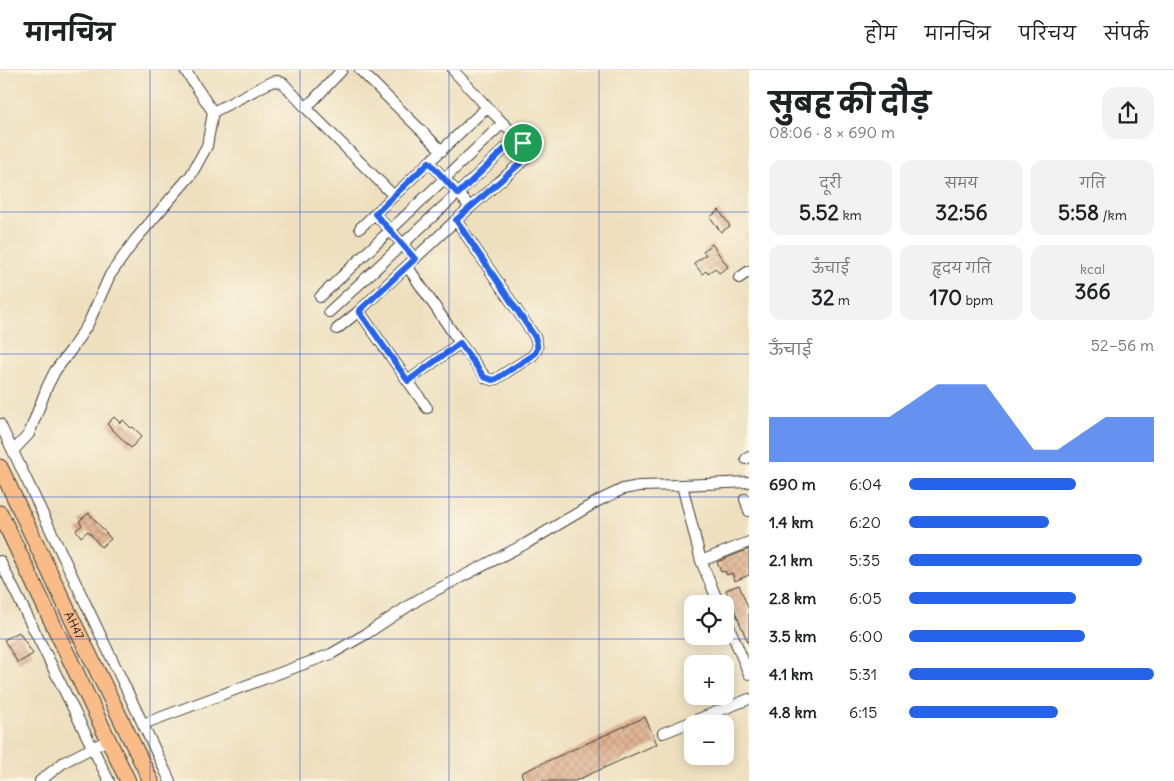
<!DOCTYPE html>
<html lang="hi">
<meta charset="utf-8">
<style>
:root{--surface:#fff;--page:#f2f2f2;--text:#202124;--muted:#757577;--line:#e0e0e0;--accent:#2563eb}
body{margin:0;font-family:Delius,"Playpen Sans Deva",sans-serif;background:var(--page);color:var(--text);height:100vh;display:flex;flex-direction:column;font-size:19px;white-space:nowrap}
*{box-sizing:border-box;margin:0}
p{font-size:16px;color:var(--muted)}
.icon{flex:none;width:28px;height:28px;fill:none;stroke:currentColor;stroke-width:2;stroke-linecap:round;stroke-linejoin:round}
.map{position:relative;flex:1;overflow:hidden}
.panel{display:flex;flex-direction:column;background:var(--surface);width:425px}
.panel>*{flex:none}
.buttons{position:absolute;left:684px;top:525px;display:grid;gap:10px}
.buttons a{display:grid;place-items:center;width:50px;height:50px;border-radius:10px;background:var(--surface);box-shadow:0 2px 12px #0003;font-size:25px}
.pin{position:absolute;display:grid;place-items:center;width:42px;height:42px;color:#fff;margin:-21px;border:2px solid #fff;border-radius:50%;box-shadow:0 1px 5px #0007}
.round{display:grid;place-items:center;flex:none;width:52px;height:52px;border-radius:15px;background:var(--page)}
.summary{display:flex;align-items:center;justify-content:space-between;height:85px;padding:0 20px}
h1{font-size:28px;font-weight:700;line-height:38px}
.stats{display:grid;grid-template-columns:repeat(3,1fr);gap:8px;height:85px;padding:5px 20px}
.stats div{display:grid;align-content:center;border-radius:12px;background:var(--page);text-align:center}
.stats b{font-size:21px;font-weight:700}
.stats small{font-size:14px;font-weight:400}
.stats p{font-size:14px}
.chart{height:140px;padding:10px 20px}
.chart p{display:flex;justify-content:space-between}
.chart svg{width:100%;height:90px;margin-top:5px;fill:var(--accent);opacity:.7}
ul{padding:0 20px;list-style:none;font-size:16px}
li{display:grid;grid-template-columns:80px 60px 1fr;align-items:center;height:38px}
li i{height:12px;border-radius:6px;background:var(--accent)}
header{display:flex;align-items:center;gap:30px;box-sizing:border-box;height:70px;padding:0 25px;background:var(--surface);border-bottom:1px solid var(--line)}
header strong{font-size:24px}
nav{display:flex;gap:28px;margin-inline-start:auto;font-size:18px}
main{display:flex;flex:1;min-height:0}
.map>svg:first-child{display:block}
</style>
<header>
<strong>मानचित्र</strong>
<nav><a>होम</a><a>मानचित्र</a><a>परिचय</a><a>संपर्क</a></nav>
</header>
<main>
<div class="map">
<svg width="749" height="711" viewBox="0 0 749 711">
<defs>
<pattern id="building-cross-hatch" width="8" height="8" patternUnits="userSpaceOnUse" patternTransform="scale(1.25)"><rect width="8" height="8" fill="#e0b493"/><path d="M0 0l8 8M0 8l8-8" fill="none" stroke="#c09a7e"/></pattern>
</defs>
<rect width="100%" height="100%" fill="#fcf5e5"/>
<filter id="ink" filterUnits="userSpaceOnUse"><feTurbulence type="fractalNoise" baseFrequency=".02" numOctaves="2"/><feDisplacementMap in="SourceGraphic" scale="10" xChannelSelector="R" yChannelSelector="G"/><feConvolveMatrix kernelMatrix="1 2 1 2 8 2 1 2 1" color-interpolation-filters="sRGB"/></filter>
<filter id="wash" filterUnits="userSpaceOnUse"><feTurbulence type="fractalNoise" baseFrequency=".0096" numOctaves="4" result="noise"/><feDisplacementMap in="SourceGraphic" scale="20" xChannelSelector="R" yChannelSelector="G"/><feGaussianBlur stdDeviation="1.12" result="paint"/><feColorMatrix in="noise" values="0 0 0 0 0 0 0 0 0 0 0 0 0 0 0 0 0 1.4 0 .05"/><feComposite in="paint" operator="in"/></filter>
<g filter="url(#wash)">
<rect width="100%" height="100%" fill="#eee0bf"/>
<g id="blocks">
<!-- building -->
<path fill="url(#building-cross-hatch)" d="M719,140L730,156L721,162L710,147Z
M712,174L728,197L719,203L715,198L708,203L706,201L702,204L694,193L706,185L703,181Z
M114,347L120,353L123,350L131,358L133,357L142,366L131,378L107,354Z
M89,443L111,469L101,477L88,461L81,467L76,460L82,455L79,451Z
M749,479V505L735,511L732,503L727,505L725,501L721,502L717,492Z
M739,515L749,540V575L726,520Z
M19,562L33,584L18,593L4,570Z
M645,647L657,674L575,711H524L521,703Z"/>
</g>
</g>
<g filter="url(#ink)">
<use href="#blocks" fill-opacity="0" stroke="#3c3934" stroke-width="1"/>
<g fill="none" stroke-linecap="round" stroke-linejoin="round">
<defs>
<path id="minor" d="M342,0L306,38L394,126
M360,0L442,81
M213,42L271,12L277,11L283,13L306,38
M470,137L458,123L517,67
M375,144L390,160L415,189
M360,158L487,37
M407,196L460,273L486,308L492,310L496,309L532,286C539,279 538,276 535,267L456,150
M739,208L749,201
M320,227L503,53
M359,241L408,311L460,273
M329,242L458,123L429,92
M337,259L359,241L456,150L524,90C528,83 527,80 523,73L487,37L453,0
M408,311L427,338
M0,354L170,711
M13,381L29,364L47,317L55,301L71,280L88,254L110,205L135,170L191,105L207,76L213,42L185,0
M746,389L749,387
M682,415L701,491L719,534
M745,429L749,441
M0,491L109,711
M701,491L749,472
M725,547L749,604
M143,654L331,584L366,564L419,529L527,473L598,431L623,419L639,416L682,415L749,412
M663,663L749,629
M40,711L64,692L108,670"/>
<g id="highway">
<path id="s1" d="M0,397L68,541L151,711"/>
<path d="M0,443L128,711"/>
</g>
</defs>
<!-- minor casing -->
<use href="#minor" stroke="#3c3934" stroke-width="12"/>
<!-- highway casing -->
<use href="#highway" stroke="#3c3934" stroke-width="17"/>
<!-- minor -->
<use href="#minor" stroke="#fff" stroke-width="10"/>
<!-- highway -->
<use href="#highway" stroke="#f9bc89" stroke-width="15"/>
</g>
</g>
<g fill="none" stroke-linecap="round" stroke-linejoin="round" filter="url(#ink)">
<defs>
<path id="route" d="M517,67C524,74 530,80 524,90L456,150L535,267C538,276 539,279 532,286L496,309L492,310L484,307L460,273L408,311L359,241L415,189L390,160L375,144L429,92L458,124Z"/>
</defs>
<!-- route casing -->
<use href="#route" stroke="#fff" stroke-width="10"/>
<!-- route -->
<use href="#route" stroke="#2563eb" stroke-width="6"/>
</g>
<!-- grid -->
<path fill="none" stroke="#1d4ed8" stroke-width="1" stroke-opacity="0.55" d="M150,0V711M300,0V711M449,0V711M599,0V711M0,142H749M0,284H749M0,427H749M0,569H749"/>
<g text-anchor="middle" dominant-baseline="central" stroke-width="5" stroke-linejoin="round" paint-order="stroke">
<!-- street labels -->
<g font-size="12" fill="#1c1c1c" stroke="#fcf5e5">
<text stroke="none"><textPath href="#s1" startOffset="175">AH47</textPath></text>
</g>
</g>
</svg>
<div class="buttons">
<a><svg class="icon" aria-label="locate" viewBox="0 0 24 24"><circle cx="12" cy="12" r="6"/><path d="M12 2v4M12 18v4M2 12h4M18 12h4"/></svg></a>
<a>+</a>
<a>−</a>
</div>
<div class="pin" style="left:523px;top:73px;background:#1e9e55"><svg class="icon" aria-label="arrive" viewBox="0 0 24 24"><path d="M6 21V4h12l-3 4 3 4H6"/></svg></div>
</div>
<section class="panel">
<div class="summary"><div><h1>सुबह की दौड़</h1><p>08:06 · 8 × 690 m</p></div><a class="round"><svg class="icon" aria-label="share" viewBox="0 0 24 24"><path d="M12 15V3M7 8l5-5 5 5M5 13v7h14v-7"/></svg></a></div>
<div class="stats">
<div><p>दूरी</p><b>5.52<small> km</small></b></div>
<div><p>समय</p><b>32:56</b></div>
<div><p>गति</p><b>5:58<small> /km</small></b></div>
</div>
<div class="stats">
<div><p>ऊँचाई</p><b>32<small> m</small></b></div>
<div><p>हृदय गति</p><b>170<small> bpm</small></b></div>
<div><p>kcal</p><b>366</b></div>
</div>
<div class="chart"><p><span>ऊँचाई</span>52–56 m</p>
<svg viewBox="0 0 160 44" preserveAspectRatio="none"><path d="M0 44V22L10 22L20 22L30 22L40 22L50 22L60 14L70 6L80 6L90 6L100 22L110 38L120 38L130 30L140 22L150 22L160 22V44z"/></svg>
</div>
<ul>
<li><b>690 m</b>6:04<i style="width:68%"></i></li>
<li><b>1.4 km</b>6:20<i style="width:57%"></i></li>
<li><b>2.1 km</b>5:35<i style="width:95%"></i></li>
<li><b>2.8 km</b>6:05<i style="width:68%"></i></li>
<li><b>3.5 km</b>6:00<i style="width:72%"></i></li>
<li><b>4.1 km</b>5:31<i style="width:100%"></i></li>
<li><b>4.8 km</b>6:15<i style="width:61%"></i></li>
</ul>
</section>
</main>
